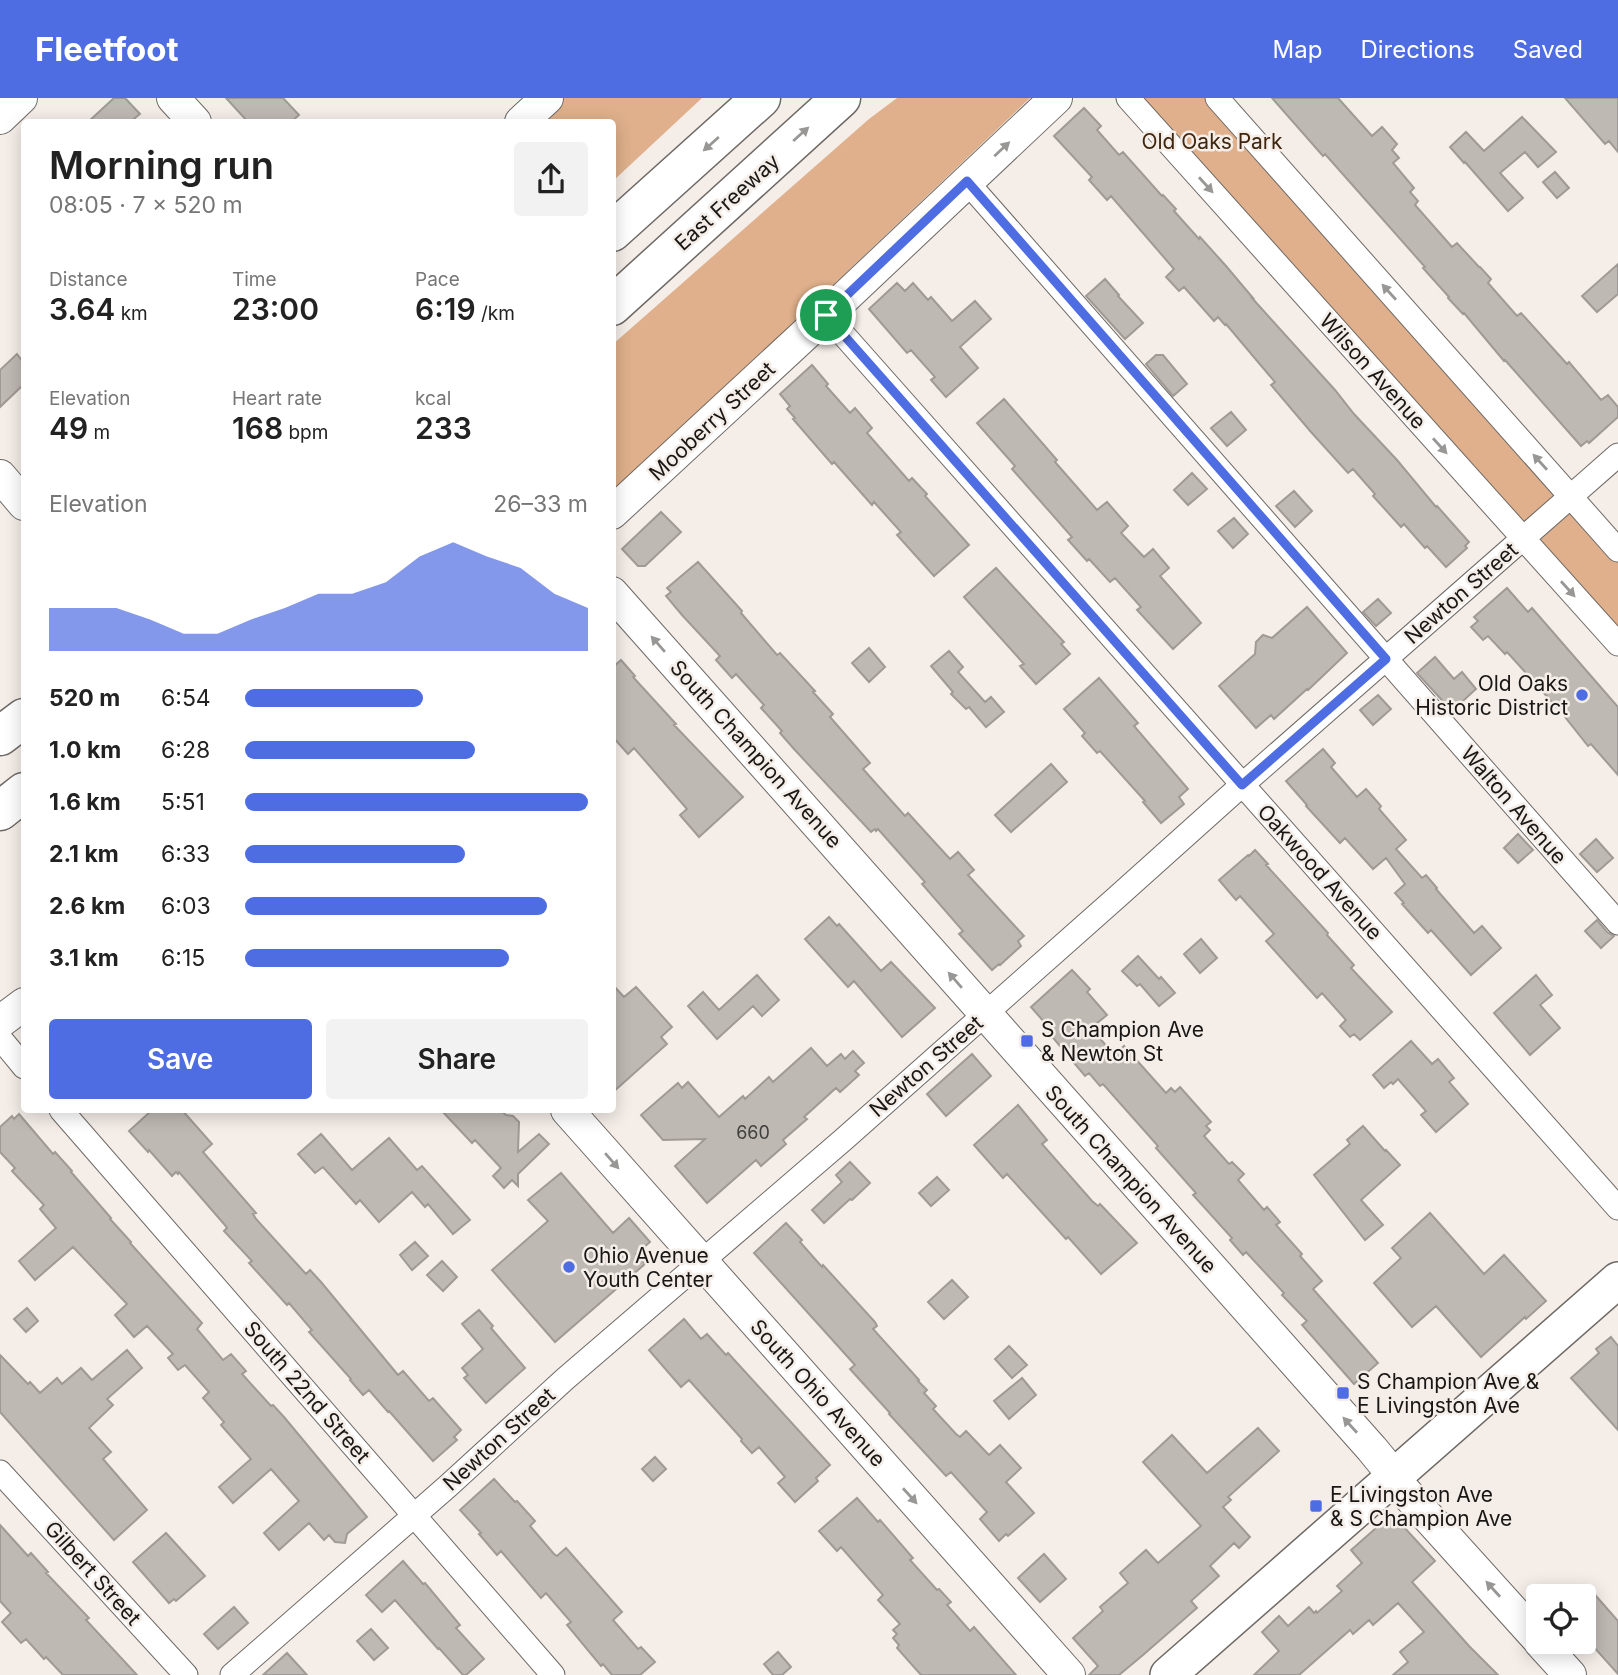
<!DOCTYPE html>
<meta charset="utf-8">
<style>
:root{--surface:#fff;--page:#f2f2f2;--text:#222;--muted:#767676;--accent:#4f6de2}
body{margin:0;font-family:Inter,sans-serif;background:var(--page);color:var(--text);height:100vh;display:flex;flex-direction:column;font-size:26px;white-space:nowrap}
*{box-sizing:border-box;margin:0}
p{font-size:23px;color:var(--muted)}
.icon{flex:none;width:38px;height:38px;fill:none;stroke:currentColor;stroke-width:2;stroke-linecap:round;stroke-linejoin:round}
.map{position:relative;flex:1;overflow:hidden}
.drawer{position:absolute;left:21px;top:21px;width:595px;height:994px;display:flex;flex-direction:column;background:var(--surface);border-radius:7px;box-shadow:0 4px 18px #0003}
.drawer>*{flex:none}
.fabs{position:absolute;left:1526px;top:1486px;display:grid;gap:14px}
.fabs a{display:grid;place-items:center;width:70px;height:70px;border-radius:7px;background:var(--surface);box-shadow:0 4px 18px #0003;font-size:35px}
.pin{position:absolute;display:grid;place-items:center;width:60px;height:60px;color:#fff;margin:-30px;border:4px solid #fff;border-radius:50%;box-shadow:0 2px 7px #0007}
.round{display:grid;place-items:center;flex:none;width:74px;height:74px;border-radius:7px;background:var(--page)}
.head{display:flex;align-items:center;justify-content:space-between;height:119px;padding:0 28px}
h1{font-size:38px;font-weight:600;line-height:52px}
.stats{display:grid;grid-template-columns:repeat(3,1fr);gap:10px;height:119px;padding:7px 28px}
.stats div{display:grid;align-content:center}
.stats b{font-size:30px;font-weight:600}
.stats small{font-size:19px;font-weight:400}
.stats p{font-size:19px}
.chart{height:196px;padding:14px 28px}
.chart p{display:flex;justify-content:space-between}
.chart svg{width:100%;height:126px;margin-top:7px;fill:var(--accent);opacity:.7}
.cta{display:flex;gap:14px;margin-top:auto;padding:14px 28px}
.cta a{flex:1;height:80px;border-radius:7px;background:var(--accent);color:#fff;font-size:28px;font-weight:600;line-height:80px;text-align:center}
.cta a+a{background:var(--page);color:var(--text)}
ul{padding:0 28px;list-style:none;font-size:23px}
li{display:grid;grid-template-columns:112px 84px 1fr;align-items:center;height:52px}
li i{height:18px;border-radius:9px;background:var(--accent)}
header{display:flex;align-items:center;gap:42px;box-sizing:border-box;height:98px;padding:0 35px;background:var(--accent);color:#fff}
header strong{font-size:33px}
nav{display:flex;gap:38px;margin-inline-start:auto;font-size:24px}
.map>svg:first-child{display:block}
</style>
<header>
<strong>Fleetfoot</strong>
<nav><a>Map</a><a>Directions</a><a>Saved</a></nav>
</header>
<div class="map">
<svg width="1618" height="1577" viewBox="0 0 1618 1577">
<rect width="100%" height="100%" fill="#f4ede8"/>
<!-- green -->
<path fill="#dfb08b" d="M563,0H702L613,83L612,24H538Z
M897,0H1030L613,396L612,247L869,21Z
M1134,0H1212L1618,460V543Z"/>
<!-- building -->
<path fill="#bfb9b4" stroke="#a09a96" stroke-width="2" d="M114,0H125L140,16L130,24H88Z
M226,0H283L299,17L291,24H248Z
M1272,0H1338L1372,38L1382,29L1397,46L1392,52L1399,60L1393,65L1414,90L1410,94L1418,103L1415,107L1452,149L1457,145L1479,169H1480L1491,181L1488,185L1517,218L1521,215L1567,266L1569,264L1601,302L1608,297L1618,309V319L1589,345L1587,343L1581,348L1505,262L1504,263L1464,215L1463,216L1448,200L1449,199L1423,170L1425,169L1325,56L1323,58Z
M1565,0H1618V54L1609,43L1605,46Z
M1084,10L1101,28L1097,32L1119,57L1123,54L1162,98L1163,97L1176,111L1174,113L1199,141L1200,139L1226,168L1253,200H1252L1335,292L1354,316L1397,362L1436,409L1437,408L1469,444L1465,448L1467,450L1446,469L1427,448L1425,450L1404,426L1401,429L1373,398L1375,396L1353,371L1348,375L1311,334L1271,287L1275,284L1269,277L1226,226L1225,227L1218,219L1214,223L1184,189L1179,193L1166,179L1174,171L1111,98L1107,102L1089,82L1092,79L1054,38Z
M1522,19L1556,54L1538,69L1525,54L1500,75L1523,100L1508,113L1465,64L1464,65L1450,49L1466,34L1484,53Z
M1555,74L1569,90L1557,100L1543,84Z
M1618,166V196L1597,214L1582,198Z
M1105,181L1119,197L1118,198L1143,225L1125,241L1086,198Z
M897,185L905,193L913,185L928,202L931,199L952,223L975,203L991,221L960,249L978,270L946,299L931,282L935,279L911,252L907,255L869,211Z
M17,256L24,265V286L0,309V272Z
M1156,257H1163L1187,286L1173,298L1146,266Z
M812,267L828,286L826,288L850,315L855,310L872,330L867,335L909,383L912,380L927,396L925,398L969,447L934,478L897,437L901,434L874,404L872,407L834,364L832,366L793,321L795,320L787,311L790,308L780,296Z
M1004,301L1057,362L1055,364L1097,412L1107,404L1128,428L1121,435L1144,459L1153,451L1169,470L1160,478L1201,525L1173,551L1137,512L1141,509L1115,480L1110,484L1089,461L1087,463L1068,442L1072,439L1012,371L1015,368L977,325Z
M1231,314L1246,332L1227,348L1211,330Z
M1192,375L1207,391L1188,407L1174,392Z
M1294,393L1312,413L1295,429L1276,408Z
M661,414L681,434L645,468H638L622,451Z
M1234,420L1248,436L1233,450L1218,433Z
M698,464L742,513L741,515L777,557L780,555L815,593L813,594L833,616L830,619L870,665L863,671L905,718L908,715L950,761L958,754L974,772L968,777L1024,838L1018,843L1021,848L1000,867L999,866L992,872L972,850L959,836L963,833L922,786L925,784L878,731L876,733L875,731L871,734L794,651L780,635L782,633L761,610L764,607L736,576L732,580L716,562L720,558L682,517L666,498L671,494L667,490Z
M996,470L1064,544L1061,546L1070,556L1036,586L1020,568L1024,566L964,499Z
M1507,490L1528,514L1532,510L1618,609V677L1591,646L1588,648L1561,614L1507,554L1505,556L1488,538L1483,542L1471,529L1478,523L1474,519Z
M1378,501L1391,515L1376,528L1363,514Z
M1307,509L1347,555L1308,592L1307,591L1274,621L1271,617L1256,630L1219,588L1255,556L1256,544L1263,537L1272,540Z
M869,550L885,569L869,584L852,565Z
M949,553L963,569L958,574L985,604L991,599L1004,614L986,629L969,609L966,611L951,596L953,594L931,568Z
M1435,559L1454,581L1462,574L1476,591L1452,613L1417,575Z
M621,562L635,578L633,579L676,626L674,627L743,699L699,739L680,717L687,711L634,650L628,656L612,638V570Z
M1099,580L1138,625L1134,628L1188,691L1179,699L1184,706L1161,725L1143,704L1145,703L1100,653L1097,655L1082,638L1085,635L1064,611Z
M1378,597L1391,611L1373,627L1360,612Z
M1323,651L1335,665L1331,669L1357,699L1366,691L1381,708L1379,711L1406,742L1396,751L1422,780L1426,777L1437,790L1436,791L1474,835L1482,828L1501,850L1471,877L1431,832L1428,835L1402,806L1404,805L1395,795L1405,786L1386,760L1373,771L1345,740L1340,745L1306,708L1307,707L1286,683Z
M1051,666L1067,684L1011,734L995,717Z
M1518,736L1533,752L1518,765L1504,750Z
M1596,741L1613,760L1597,774L1580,756Z
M1255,752L1268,766L1266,767L1328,835L1327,837L1354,867L1351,870L1392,914L1360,942L1354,936L1350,939L1340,928L1346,922L1322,895L1317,900L1266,843L1274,836L1240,798L1236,802L1219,782L1248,757L1249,758Z
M829,819L837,828L839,826L881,873L891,864L935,910L902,939L854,883L848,889L805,841Z
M1597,822L1607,834L1614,838L1601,850L1585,833Z
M1201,841L1217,860L1200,875L1184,856Z
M1138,858L1159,881L1161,879L1175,895L1159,908L1140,886L1137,888L1122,873Z
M1072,872L1090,891L1087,894L1107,917L1091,930L1114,957L1124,948L1166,995L1171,990L1175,994L1180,989L1211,1024L1206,1028L1210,1032L1204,1038L1229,1066L1232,1064L1244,1076L1238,1082L1264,1112L1267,1109L1280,1124L1276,1127L1302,1156L1300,1158L1322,1183L1313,1191L1378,1265L1354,1286L1302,1227L1307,1223L1282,1197L1284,1195L1246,1154L1243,1157L1230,1142L1232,1140L1193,1097L1196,1095L1156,1050L1158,1048L1103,986L1100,988L1089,975L1085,978L1049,935L1052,933L1031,909Z
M757,877L779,902L762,918L753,908L717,941L688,908L703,894L719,912Z
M1536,877L1552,897L1540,907L1560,930L1530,957L1494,915Z
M612,886L624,899L636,889L672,929L661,939L667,946L612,995Z
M1411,943L1432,966L1438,961L1454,980L1449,984L1468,1006L1436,1034L1421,1017L1426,1013L1398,981L1393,986L1391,984L1384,990L1373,977Z
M811,950L827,968L841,956L845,961L853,953L864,965L855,973L859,977L840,994L836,990L804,1019L807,1021L783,1042L786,1046L761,1068L756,1062L707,1105L675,1068L705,1041L663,1042L641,1017L678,985L682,990L688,984L719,1019L743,998L745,1001L769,979L773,984Z
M972,956L991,978L946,1018L927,996Z
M1018,1007L1047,1042L1042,1046L1092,1103L1098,1108L1100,1106L1137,1145L1101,1176L1068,1139L1066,1141L1007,1076L1003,1080L974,1047Z
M152,1012H182L212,1046L203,1054L256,1115L253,1116L256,1121L306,1176L310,1172L321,1184L398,1277L403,1273L429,1303L433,1300L461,1332L454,1339L457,1342L433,1363L389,1313L388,1314L369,1292L363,1297L350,1282L351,1281L309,1234L312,1232L289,1205L287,1207L249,1165L252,1163L224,1133L227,1130L224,1126L179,1074L178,1076L176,1074L172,1078L149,1052L148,1054L129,1033Z
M441,1012H500L506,1017L513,1018L519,1024L518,1054L539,1036L549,1046L518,1076V1088L512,1082L504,1090L493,1078L501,1070L475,1042L472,1045Z
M19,1016L53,1056L55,1054L72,1073L71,1074L111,1120L110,1121L131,1144L130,1145L202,1225L197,1231L223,1262L231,1256L246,1273L242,1276L271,1308L273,1307L284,1319L367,1419L347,1436L345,1445L335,1444L329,1437L324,1442L309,1425L279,1452L264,1435L299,1403L271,1371L233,1405L219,1389L251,1361L221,1327L224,1324L203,1300L209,1294L185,1267L178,1272L168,1260L173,1256L147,1228L134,1239L115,1217L127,1206L73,1149L35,1182L19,1163L56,1130L40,1111L44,1107L12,1073L15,1070L0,1054V1029L12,1018L14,1021Z
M1363,1028L1385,1053L1386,1052L1400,1067L1361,1102L1383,1127L1365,1142L1314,1077L1350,1046L1347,1042Z
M321,1036L352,1072L389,1040L417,1072L422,1068L470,1122L453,1136L428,1106L425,1109L412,1094L379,1124L360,1102L356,1106L323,1069L315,1075L298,1056Z
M850,1064L870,1085L852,1102L850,1101L824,1125L812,1112L842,1084L836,1077Z
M561,1075L613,1135L629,1120L650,1144L636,1156L645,1166L555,1244L492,1172L548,1123L528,1102Z
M937,1079L949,1092L931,1108L919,1095Z
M1430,1115L1484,1176L1504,1157L1546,1203L1526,1221L1525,1219L1481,1259L1436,1208L1412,1229L1374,1185L1401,1160L1392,1150Z
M786,1125L802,1142L800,1144L822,1169L823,1167L875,1224L877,1228L873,1231L919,1282L918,1283L927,1292L924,1295L936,1308L933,1311L956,1336L960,1339L966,1333L989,1357L1000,1347L1021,1370L1006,1384L1034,1415L1008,1438L1006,1436L999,1443L980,1421L987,1414L951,1374L946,1378L889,1316L890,1315L850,1271L855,1267L754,1155Z
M415,1144L428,1158L412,1172L400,1157Z
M442,1163L457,1179L443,1193L427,1177Z
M952,1182L968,1199L944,1221L928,1204Z
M27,1210L38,1223L26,1234L14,1221Z
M479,1212L493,1228L491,1230L525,1270L486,1305L464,1280L468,1277L462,1270L483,1251L462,1226Z
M684,1221L701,1241L707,1236L726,1257L728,1255L830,1367L816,1380L818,1383L795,1404L778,1385L785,1379L759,1349L752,1355L741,1343L742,1341L689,1282L681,1289L649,1252Z
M1611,1239L1618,1248V1332L1571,1280L1599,1255L1596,1251Z
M1009,1248L1027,1267L1012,1280L995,1261Z
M127,1252L142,1270L107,1301L113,1307L89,1330L111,1354L103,1361L147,1412L114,1442L0,1314V1257L28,1286L30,1284L40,1295L57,1280L62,1286L81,1270L92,1282Z
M1022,1280L1036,1297L1009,1321L994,1303Z
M1258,1330L1279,1353L1228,1399L1231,1402L1223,1409L1250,1439L1239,1450L1234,1445L1210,1468L1219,1478L1191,1503L1197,1510L1143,1557L1119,1577H1089L1098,1568L1073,1540L1103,1513L1100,1509L1128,1485L1120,1475L1146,1452L1158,1465L1201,1428L1143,1364L1172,1337L1207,1375Z
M655,1359L666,1371L653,1383L642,1371Z
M494,1381L515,1404L517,1403L535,1423L530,1428L554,1456L557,1458L566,1450L622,1514L613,1522L638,1551L641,1549L655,1564L640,1577H612L603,1566L601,1568L567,1527L571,1524L546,1495L541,1500L501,1453L497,1457L479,1436L481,1435L460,1412Z
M857,1400L878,1424L880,1422L913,1460L910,1462L937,1492L939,1491L951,1504L947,1507L970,1533L974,1529L1016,1577H921L897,1550L899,1547L893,1540L897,1536L893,1532L900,1526L878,1502L883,1497L841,1449L837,1453L819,1433Z
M1392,1416L1435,1463L1412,1484L1469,1548L1498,1577H1393L1408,1564L1400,1554L1424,1534L1398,1505L1373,1527L1369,1522L1353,1536L1350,1532L1299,1577H1254L1279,1553L1262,1534L1279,1518L1288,1528L1309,1509L1314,1515L1316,1513L1317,1515L1342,1493L1337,1488L1362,1465L1351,1452Z
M0,1427L28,1458L31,1455L48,1474L46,1475L89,1520L86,1522L137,1577H63L46,1559L44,1561L26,1541L21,1545L2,1524L11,1515L0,1503Z
M166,1435L205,1478L176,1503L174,1501L169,1505L133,1464Z
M1044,1456L1066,1481L1040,1504L1018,1480Z
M403,1463L423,1486L425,1485L460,1527L456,1530L484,1561L466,1577H463L439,1550L438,1551L395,1502L382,1514L366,1497Z
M1596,1498L1618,1523V1576L1584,1538V1509Z
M234,1509L248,1525L218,1551L204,1536Z
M371,1531L388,1550L374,1562L357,1543Z
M778,1554L791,1569L782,1577H773L764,1566Z
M287,1555L307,1577H263Z"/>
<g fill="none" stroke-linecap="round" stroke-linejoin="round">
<defs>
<path id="street" d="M1128,0L1618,546
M1217,0L1618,452
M967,84L1618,825
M826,217L1618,1110
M0,940L24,969
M61,1012L553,1577
M0,1374L186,1577
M232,1577L448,1388L565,1281L843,1042L1116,800L1242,687L1618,357"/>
<path id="secondary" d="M173,0L195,24
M0,20L21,0
M521,24L547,0
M0,378L24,406
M612,415L826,217L1056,0
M612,495L1372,1351L1390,1373L1399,1387L1538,1541
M0,924L24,906
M567,1012L1069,1577
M1540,1544L1570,1577"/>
<path id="primary" d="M1168,1577L1618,1182"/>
<path id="highway" d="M612,134L761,0
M612,208L841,0
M0,638L24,620
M0,713L24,694"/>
</defs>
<!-- street casing -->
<use href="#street" stroke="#6e6965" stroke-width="25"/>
<!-- secondary casing -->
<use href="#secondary" stroke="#6e6965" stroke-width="34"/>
<!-- primary casing -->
<use href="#primary" stroke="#6e6965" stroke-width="38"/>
<!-- highway casing -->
<use href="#highway" stroke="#6e6965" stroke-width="41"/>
<!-- street -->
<use href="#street" stroke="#fff" stroke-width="23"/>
<!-- secondary -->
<use href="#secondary" stroke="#fff" stroke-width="32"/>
<!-- primary -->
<use href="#primary" stroke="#fff" stroke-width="35"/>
<!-- highway -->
<use href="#highway" stroke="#fff" stroke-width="38"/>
</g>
<!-- one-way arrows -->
<defs><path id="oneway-solid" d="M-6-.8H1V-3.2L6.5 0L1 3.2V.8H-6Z" transform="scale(1.75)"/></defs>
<g fill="#989796">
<use href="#oneway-solid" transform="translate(801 36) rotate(-42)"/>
<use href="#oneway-solid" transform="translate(711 46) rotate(138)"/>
<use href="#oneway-solid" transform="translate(1002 51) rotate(-43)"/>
<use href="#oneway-solid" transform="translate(1206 87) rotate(48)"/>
<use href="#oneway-solid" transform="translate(1389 194) rotate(-132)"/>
<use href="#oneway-solid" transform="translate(1440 348) rotate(48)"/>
<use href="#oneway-solid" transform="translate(1540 364) rotate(-132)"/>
<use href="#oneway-solid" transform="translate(1568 491) rotate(48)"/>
<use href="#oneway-solid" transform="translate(658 546) rotate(-131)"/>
<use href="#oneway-solid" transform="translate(955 882) rotate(-131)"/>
<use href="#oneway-solid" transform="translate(612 1063) rotate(49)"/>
<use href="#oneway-solid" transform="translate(1350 1327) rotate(-132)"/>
<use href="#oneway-solid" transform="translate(910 1398) rotate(48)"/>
<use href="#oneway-solid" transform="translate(1493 1491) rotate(-132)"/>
</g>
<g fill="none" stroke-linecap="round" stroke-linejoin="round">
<defs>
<path id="route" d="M967,83L1386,561L1242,687L826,217Z"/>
</defs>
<!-- route casing -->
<use href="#route" stroke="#fff" stroke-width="14"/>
<!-- route -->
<use href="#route" stroke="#4f6de2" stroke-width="9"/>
</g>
<!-- markers -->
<g fill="#4f6de2" stroke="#f4ede8" stroke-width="2.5">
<circle cx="1582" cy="597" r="7"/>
<rect x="1020" y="936" width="14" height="14" rx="3.5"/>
<circle cx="569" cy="1169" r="7"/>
<rect x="1336" y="1288" width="14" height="14" rx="3.5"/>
<rect x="1309" y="1401" width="14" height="14" rx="3.5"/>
</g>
<g text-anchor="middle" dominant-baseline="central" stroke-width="5" stroke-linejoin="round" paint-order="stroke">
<!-- number labels -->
<g font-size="18" fill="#42403d">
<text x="753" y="1034">660</text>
</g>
<!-- park labels -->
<g font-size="21" fill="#3f250e" stroke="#f4ede8">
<text x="1212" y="43">Old Oaks Park</text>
</g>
<!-- street labels -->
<g font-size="21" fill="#191715" stroke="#f4ede8">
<text transform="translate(727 104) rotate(-42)">East Freeway</text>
<text transform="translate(1373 273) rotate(48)">Wilson Avenue</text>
<text transform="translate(712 323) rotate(-43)">Mooberry Street</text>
<text transform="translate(1461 495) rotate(-41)">Newton Street</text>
<text transform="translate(756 656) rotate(48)">South Champion Avenue</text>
<text transform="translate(1514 707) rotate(49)">Walton Avenue</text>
<text transform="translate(1320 774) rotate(48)">Oakwood Avenue</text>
<text transform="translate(926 968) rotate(-41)">Newton Street</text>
<text transform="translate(1131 1081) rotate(48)">South Champion Avenue</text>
<text transform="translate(307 1294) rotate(49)">South 22nd Street</text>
<text transform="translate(818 1295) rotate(48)">South Ohio Avenue</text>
<text transform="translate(499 1341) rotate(-42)">Newton Street</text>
<text transform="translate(93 1475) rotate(48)">Gilbert Street</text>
</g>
<!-- poi labels -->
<g font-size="21" fill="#191715" stroke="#f4ede8" text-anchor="start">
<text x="1568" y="585" text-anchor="end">Old Oaks<tspan x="1568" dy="24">Historic District</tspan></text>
<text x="1041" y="931">S Champion Ave<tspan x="1041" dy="24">&amp; Newton St</tspan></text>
<text x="583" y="1157">Ohio Avenue<tspan x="583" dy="24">Youth Center</tspan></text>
<text x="1357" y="1283">S Champion Ave &amp;<tspan x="1357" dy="24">E Livingston Ave</tspan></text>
<text x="1330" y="1396">E Livingston Ave<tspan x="1330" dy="24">&amp; S Champion Ave</tspan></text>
</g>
</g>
</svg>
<div class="fabs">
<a><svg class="icon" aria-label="locate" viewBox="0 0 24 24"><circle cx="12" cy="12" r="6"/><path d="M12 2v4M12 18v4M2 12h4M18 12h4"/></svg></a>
</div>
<div class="pin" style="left:826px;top:217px;background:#1e9e55"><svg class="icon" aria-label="arrive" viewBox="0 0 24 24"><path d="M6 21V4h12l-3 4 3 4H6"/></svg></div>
<section class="drawer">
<div class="head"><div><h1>Morning run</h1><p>08:05 · 7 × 520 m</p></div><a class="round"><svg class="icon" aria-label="share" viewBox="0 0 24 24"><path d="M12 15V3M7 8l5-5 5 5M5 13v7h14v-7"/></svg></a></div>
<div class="stats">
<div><p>Distance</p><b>3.64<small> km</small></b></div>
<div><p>Time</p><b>23:00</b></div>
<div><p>Pace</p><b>6:19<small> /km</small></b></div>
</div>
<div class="stats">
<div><p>Elevation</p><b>49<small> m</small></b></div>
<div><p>Heart rate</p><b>168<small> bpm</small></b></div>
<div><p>kcal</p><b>233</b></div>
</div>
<div class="chart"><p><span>Elevation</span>26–33 m</p>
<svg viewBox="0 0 160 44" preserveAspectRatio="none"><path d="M0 44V29L10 29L20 29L30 33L40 38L50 38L60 33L70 29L80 24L90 24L100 20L110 11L120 6L130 11L140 15L150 24L160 29V44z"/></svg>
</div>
<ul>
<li><b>520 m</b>6:54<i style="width:52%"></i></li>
<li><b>1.0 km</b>6:28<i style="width:67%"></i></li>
<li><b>1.6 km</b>5:51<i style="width:100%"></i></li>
<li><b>2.1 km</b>6:33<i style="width:64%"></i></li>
<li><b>2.6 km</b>6:03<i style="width:88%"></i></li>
<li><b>3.1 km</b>6:15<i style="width:77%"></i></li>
</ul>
<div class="cta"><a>Save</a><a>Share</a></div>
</section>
</div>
